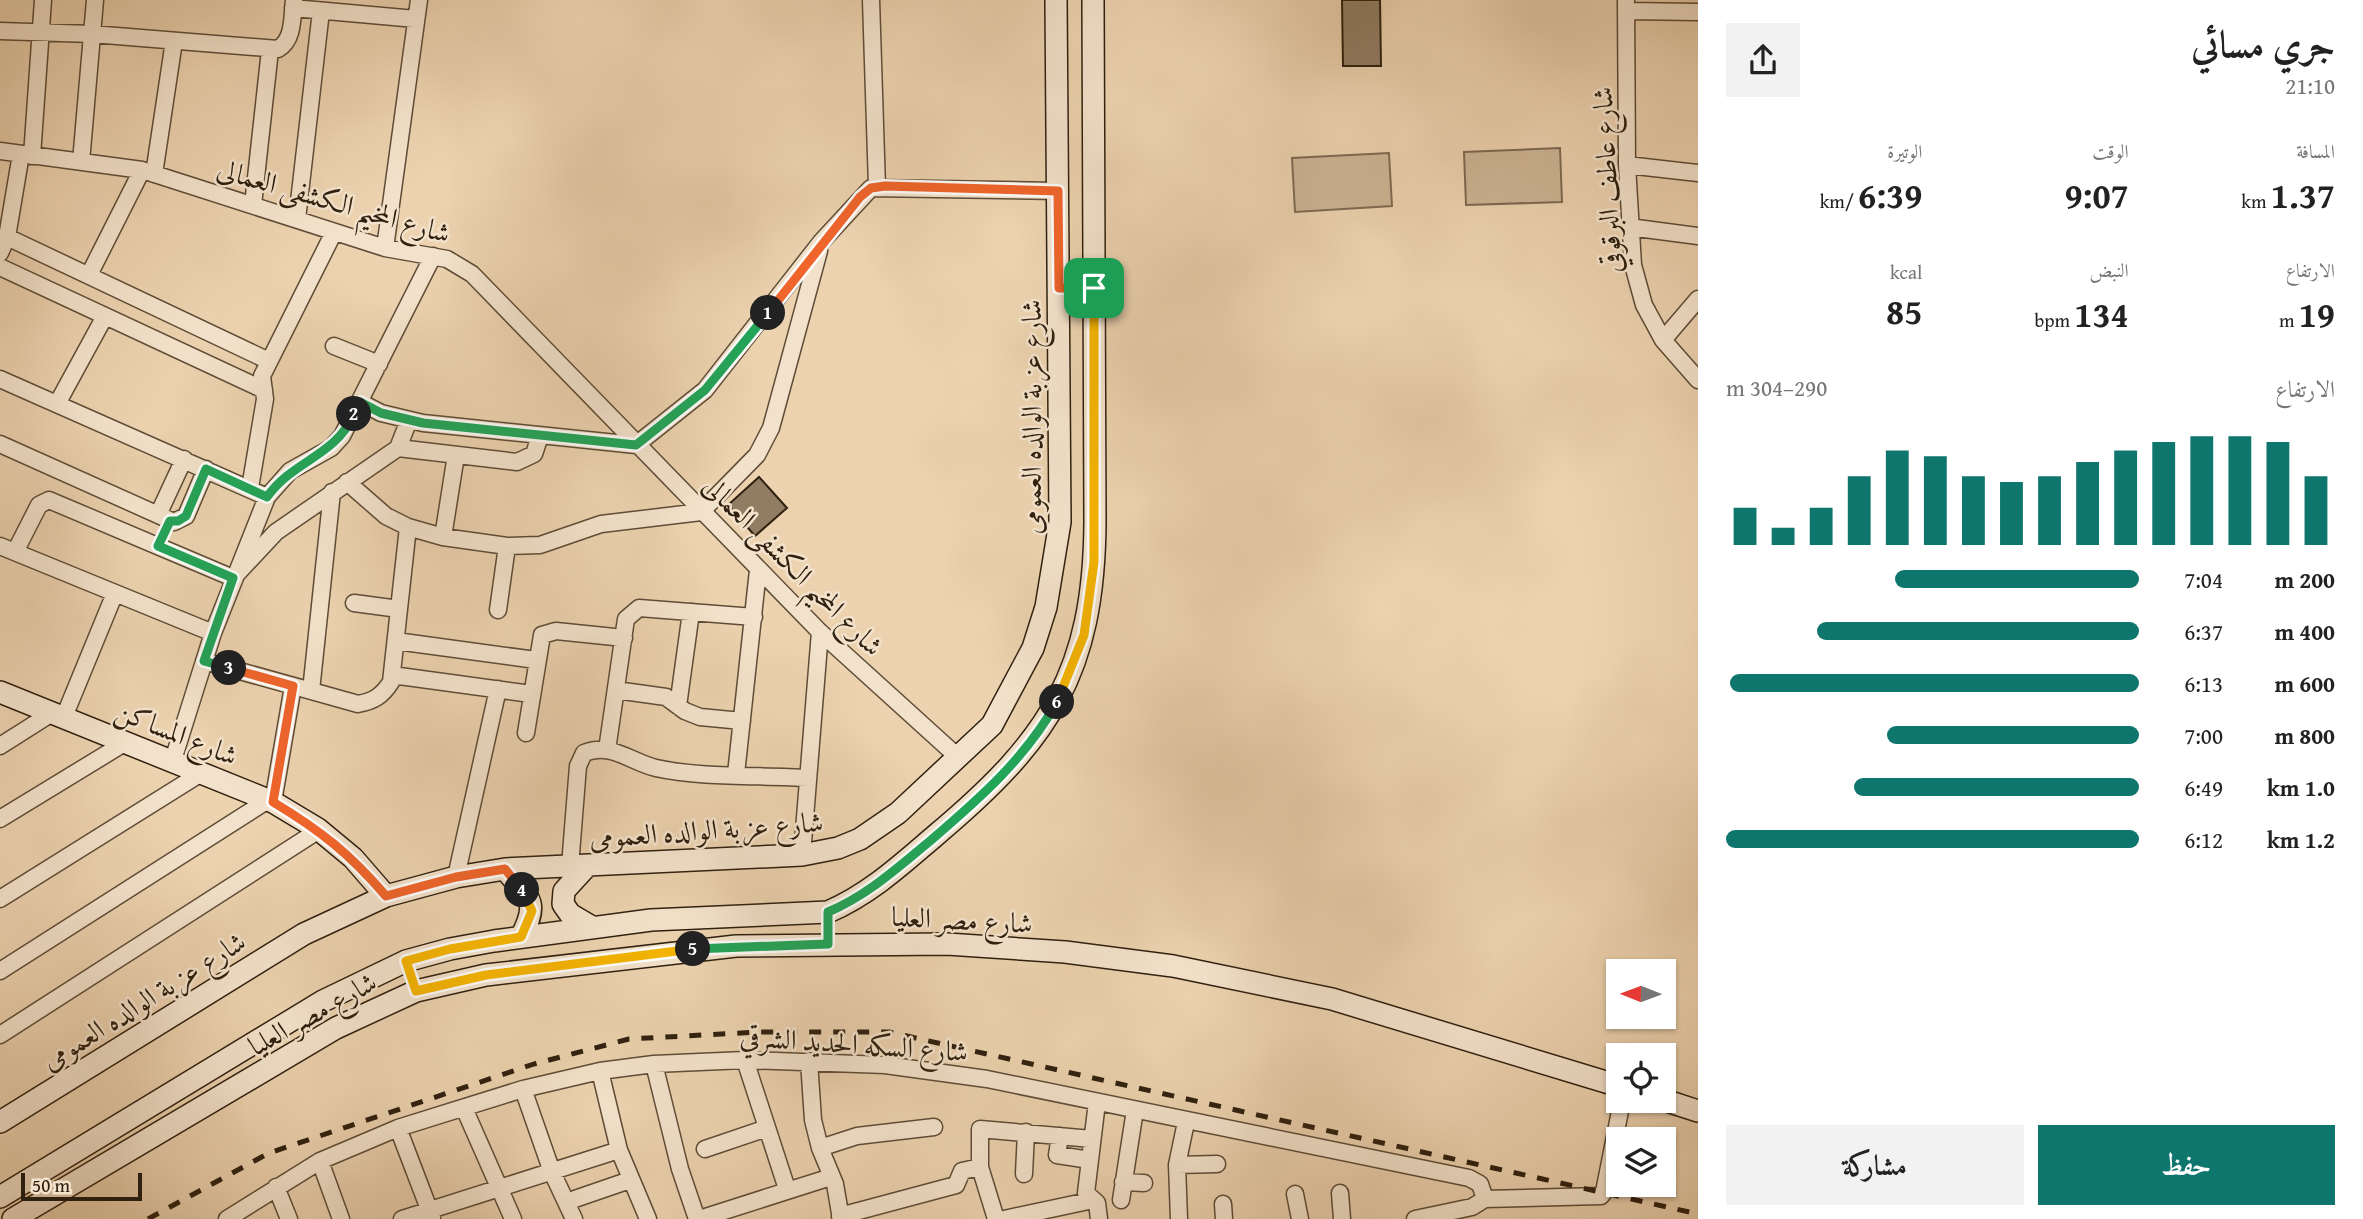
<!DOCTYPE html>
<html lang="ar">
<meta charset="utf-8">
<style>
:root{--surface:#fff;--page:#f2f2f2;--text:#222;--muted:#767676;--accent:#0f766e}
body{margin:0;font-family:"Gentium Book Plus",Amiri,serif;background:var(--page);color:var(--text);direction:rtl;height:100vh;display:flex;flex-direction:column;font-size:26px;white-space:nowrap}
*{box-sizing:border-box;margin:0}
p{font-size:23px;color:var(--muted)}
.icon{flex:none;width:38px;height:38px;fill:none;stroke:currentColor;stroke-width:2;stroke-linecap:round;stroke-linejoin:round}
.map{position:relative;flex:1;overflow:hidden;direction:ltr}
.panel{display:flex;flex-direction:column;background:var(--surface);width:665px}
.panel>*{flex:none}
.needle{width:46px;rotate:271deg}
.buttons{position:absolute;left:1606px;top:959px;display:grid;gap:14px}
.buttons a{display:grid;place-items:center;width:70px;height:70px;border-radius:0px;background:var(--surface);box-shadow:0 2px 5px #0004;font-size:35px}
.scale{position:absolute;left:21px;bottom:18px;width:121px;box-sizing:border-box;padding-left:7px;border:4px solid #2f200f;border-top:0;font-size:19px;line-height:24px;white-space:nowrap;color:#2f200f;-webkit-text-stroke:5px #f3e2cb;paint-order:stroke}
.pin{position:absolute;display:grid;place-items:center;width:60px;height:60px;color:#fff;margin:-30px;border-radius:14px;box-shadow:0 4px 10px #0006}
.km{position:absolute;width:35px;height:35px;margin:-18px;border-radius:50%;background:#222;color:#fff;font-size:19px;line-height:35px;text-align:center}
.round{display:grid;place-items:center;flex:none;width:74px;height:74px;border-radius:0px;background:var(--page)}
.summary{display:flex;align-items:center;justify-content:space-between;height:119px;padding:0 28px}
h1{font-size:38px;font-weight:600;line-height:52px}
.stats{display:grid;grid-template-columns:repeat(3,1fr);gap:10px;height:119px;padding:7px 28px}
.stats div{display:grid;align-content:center}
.stats b{font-size:35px;font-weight:600}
.stats small{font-size:19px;font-weight:400}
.stats p{font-size:19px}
.chart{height:196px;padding:14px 28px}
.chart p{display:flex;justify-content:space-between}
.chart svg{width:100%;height:126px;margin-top:7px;stroke:var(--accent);stroke-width:6}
.cta{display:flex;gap:14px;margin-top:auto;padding:14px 28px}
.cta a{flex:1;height:80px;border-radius:0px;background:var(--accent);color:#fff;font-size:28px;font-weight:600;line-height:80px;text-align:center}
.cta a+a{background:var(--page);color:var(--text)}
ul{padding:0 28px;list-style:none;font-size:23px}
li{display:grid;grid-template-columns:112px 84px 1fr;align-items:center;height:52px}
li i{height:18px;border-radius:9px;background:var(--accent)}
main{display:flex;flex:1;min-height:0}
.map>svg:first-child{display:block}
</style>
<main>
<section class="panel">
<div class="summary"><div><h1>جري مسائي</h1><p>21:10</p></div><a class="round"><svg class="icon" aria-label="share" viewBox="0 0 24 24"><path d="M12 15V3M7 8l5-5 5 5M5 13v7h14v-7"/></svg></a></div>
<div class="stats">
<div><p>المسافة</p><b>1.37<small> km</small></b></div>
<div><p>الوقت</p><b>9:07</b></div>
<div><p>الوتيرة</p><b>6:39<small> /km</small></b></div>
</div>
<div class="stats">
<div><p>الارتفاع</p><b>19<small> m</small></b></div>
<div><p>النبض</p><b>134<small> bpm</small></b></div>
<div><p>kcal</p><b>85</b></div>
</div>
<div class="chart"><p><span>الارتفاع</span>290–304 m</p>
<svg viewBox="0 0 160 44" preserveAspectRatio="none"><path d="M5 44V31M15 44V38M25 44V31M35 44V20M45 44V11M55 44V13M65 44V20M75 44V22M85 44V20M95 44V15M105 44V11M115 44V8M125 44V6M135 44V6M145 44V8M155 44V20"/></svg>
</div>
<ul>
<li><b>200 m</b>7:04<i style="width:59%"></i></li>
<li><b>400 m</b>6:37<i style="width:78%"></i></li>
<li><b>600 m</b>6:13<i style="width:99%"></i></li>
<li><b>800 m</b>7:00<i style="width:61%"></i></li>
<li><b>1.0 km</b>6:49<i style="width:69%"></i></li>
<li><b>1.2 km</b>6:12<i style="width:100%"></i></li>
</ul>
<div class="cta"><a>حفظ</a><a>مشاركة</a></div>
</section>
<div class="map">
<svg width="1698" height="1219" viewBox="0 0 1698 1219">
<rect width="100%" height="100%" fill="#ecd2af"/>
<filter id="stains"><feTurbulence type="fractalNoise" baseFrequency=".00286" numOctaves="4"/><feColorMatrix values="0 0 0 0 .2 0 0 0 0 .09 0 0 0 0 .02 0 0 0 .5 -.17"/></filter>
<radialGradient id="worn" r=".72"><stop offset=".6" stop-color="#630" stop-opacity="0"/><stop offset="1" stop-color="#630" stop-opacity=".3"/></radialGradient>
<!-- green -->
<path fill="#ccb494" stroke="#7e6a52" stroke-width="2" d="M1560,148L1562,202L1466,205L1464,152Z
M1389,153L1392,206L1295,212L1292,158Z"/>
<!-- building -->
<path fill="#917d62" stroke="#2f200f" stroke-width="2" d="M1342,0H1380L1381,66H1343Z
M759,477L787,508L755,536L728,505Z"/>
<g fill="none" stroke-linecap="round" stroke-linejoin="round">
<defs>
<path id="street" d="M871,0L877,187
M1626,0L1627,165L1633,265L1644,305L1663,340L1698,380
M293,8L416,19
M1627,11L1698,12
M0,31L92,34L278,49C294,40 292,17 294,0
M0,151L142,170L385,248L447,259L472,274L820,632L959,758
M32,156L43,0
M81,162L95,0
M1627,165L1698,173
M154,174L174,41
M253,205L270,50
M297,219L321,11
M1629,227L1698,236
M7,237L269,361
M385,248L419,0
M0,253L7,237L21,154
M0,267L264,390
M89,275L142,170
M1663,340L1698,299
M334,346L379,364
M0,379L267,497
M360,402L381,413L423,423L636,445L705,390L821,242L871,188L1058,191
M57,404L105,316
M0,444L174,522L186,516L206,469
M398,448L517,462L534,454L540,436
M347,482L386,516L408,527L443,537L507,546L540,545L601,524L701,512L757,455L771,428L819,251
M250,488L265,399L262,376L334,232
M158,515L184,459
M443,537L456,455
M0,546L213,633
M15,552L39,505L49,500L233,578L276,532L398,448L409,420
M354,603L399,609
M498,610L507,546
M396,641L536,660
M204,661L358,704C374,701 382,696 391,682L408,527
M392,675L531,694
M616,690L666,697L685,711L700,717L742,721
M311,691L332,492
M678,706L691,612
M64,717L115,593
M526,733L542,635L556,631L624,638
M0,746L52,713
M607,750L626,619L639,608L754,617
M173,760L213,633L267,497L290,471L331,448L342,436L433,256
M736,774L758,570
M273,802L293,686
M0,819L126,742
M802,855L820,632
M570,866L578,766L584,753C611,742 631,762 656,768C700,778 762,775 808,778
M456,877L498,689
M0,899L203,772
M0,971L268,800
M0,1035L319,830
M745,1060L787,1189
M809,1061L813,1120L820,1148L835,1184L841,1219
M654,1064L680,1169L697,1219
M600,1071L619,1150L648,1219
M523,1089L552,1172L574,1219
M1097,1102L1086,1193L1097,1203L1099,1219
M464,1108L513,1219
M398,1128L432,1217
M1060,1136L1057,1155L1090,1160
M820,1148L857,1136L934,1127
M705,1149L767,1128
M320,1161L341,1219
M1177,1165L1217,1164
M1024,1174L1026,1132
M1123,1182L1144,1183
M276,1187L289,1219
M1340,1193L1342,1219
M1295,1194L1300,1219
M1485,1199L1601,1196L1604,1192L1622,1101
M1121,1200L1135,1110
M566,1202L630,1180
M1223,1204L1224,1219
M840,1216L956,1185L962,1171L980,1167
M227,1219L320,1161L398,1128L523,1089L600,1071L654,1064L745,1060L885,1065L987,1079L1469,1178L1480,1184L1485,1199
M402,1219L619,1150
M699,1219L831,1177
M996,1219L980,1167V1129L1092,1139
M1004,1219L1093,1200
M1179,1219L1177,1165L1186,1122
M1415,1219L1472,1207L1485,1199"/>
<path id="secondary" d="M0,692L273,802L318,829L353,858L386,896
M587,866L564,891L563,904L570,914L592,927
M505,869C529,899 540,900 521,937
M1664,1100L1698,1111
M0,1122L304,934L386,896L456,877L505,869L802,855L838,848L860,839L898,813L992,725L1033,648L1046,607L1060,522L1056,0
M0,1197L323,1001L406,961L450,949L494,941L651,920L828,912C870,894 902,864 936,835C1049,740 1094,673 1095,522L1093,0
M13,1219L336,1028L416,991L486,975L736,946L947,944L1065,952L1173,966L1332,999L1619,1086"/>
</defs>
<!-- street casing -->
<use href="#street" stroke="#5e4c37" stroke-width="19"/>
<!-- secondary casing -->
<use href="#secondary" stroke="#2f200f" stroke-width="24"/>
<!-- street -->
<use href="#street" stroke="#f3e2cb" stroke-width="16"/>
<!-- secondary -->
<use href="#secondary" stroke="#f3e2cb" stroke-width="21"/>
<!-- rail -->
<path stroke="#2f200f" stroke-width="5" stroke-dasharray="12 12" stroke-linecap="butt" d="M148,1219L269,1153L534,1064L629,1039L759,1032H889L1698,1214"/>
</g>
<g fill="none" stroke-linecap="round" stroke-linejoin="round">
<defs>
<path id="split-1" d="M768,313L860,197L871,188L885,186L1058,191L1059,288H1094"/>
<path id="split-2" d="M354,414L360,402L381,413L423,423L636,445L705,390L768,313"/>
<path id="split-3" d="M229,668L204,661L233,578L158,546L170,521H178L186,516L206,469L267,497C293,460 335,457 354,414"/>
<path id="split-4" d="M229,668L293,686L273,802C321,831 349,853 386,896L456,877L505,869L522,890"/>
<path id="split-5" d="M522,890L532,911L521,937L450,949L406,961L416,991L486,975L693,949"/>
<path id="split-6" d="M693,949L828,944V912C868,895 897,868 930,841C979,799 1025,759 1057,702"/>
<path id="split-7" d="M1057,702L1084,635L1094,562V288"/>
</defs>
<!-- split-1 casing -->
<use href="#split-1" stroke="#fff" stroke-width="14"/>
<!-- split-2 casing -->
<use href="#split-2" stroke="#fff" stroke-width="14"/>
<!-- split-3 casing -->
<use href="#split-3" stroke="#fff" stroke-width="14"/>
<!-- split-4 casing -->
<use href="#split-4" stroke="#fff" stroke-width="14"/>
<!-- split-5 casing -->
<use href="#split-5" stroke="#fff" stroke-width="14"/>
<!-- split-6 casing -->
<use href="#split-6" stroke="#fff" stroke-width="14"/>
<!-- split-7 casing -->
<use href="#split-7" stroke="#fff" stroke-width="14"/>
<!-- split-1 -->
<use href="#split-1" stroke="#f0652b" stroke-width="9"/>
<!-- split-2 -->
<use href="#split-2" stroke="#22a559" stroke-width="9"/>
<!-- split-3 -->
<use href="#split-3" stroke="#22a559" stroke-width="9"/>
<!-- split-4 -->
<use href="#split-4" stroke="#f0652b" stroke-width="9"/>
<!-- split-5 -->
<use href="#split-5" stroke="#f5b400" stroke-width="9"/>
<!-- split-6 -->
<use href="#split-6" stroke="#22a559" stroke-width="9"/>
<!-- split-7 -->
<use href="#split-7" stroke="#f5b400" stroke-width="9"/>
</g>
<g text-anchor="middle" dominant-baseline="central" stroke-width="5" stroke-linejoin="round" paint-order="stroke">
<!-- street labels -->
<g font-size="28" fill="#2f200f" stroke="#f3e2cb">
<text transform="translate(1606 180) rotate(-93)">شارع عاطف البرقوقي</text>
<text transform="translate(334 200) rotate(16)">شارع المخيم الكشفى العمالى</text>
<text transform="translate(1030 417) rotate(-90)">شارع عزبة الوالده العمومى</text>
<text transform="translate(794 565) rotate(45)">شارع المخيم الكشفى العمالى</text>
<text transform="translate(177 732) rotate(22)">شارع المساكن</text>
<text transform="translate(706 829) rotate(-4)">شارع عزبة الوالده العمومى</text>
<text transform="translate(962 919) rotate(3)">شارع مصر العليا</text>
<text transform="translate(143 1000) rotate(-32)">شارع عزبة الوالده العمومى</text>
<text transform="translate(312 1013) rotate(-29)">شارع مصر العليا</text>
<text transform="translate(854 1043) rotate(4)">شارع السكه الحديد الشرقي</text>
</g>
</g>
<rect width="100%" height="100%" filter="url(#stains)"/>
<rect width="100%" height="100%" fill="url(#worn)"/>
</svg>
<div class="buttons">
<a><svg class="needle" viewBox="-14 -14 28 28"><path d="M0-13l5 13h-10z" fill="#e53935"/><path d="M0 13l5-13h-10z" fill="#767676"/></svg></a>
<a><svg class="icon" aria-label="locate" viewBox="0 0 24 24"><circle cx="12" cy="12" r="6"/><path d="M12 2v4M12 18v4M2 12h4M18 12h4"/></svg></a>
<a><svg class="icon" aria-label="layers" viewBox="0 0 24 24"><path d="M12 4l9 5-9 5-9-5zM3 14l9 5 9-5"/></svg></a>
</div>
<div class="scale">50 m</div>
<div class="pin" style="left:1094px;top:288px;background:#1e9e55"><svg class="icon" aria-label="arrive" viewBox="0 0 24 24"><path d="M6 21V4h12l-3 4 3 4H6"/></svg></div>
<b class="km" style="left:768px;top:313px">1</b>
<b class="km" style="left:354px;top:414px">2</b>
<b class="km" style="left:229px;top:668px">3</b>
<b class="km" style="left:522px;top:890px">4</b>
<b class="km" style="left:693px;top:949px">5</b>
<b class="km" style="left:1057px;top:702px">6</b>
</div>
</main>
